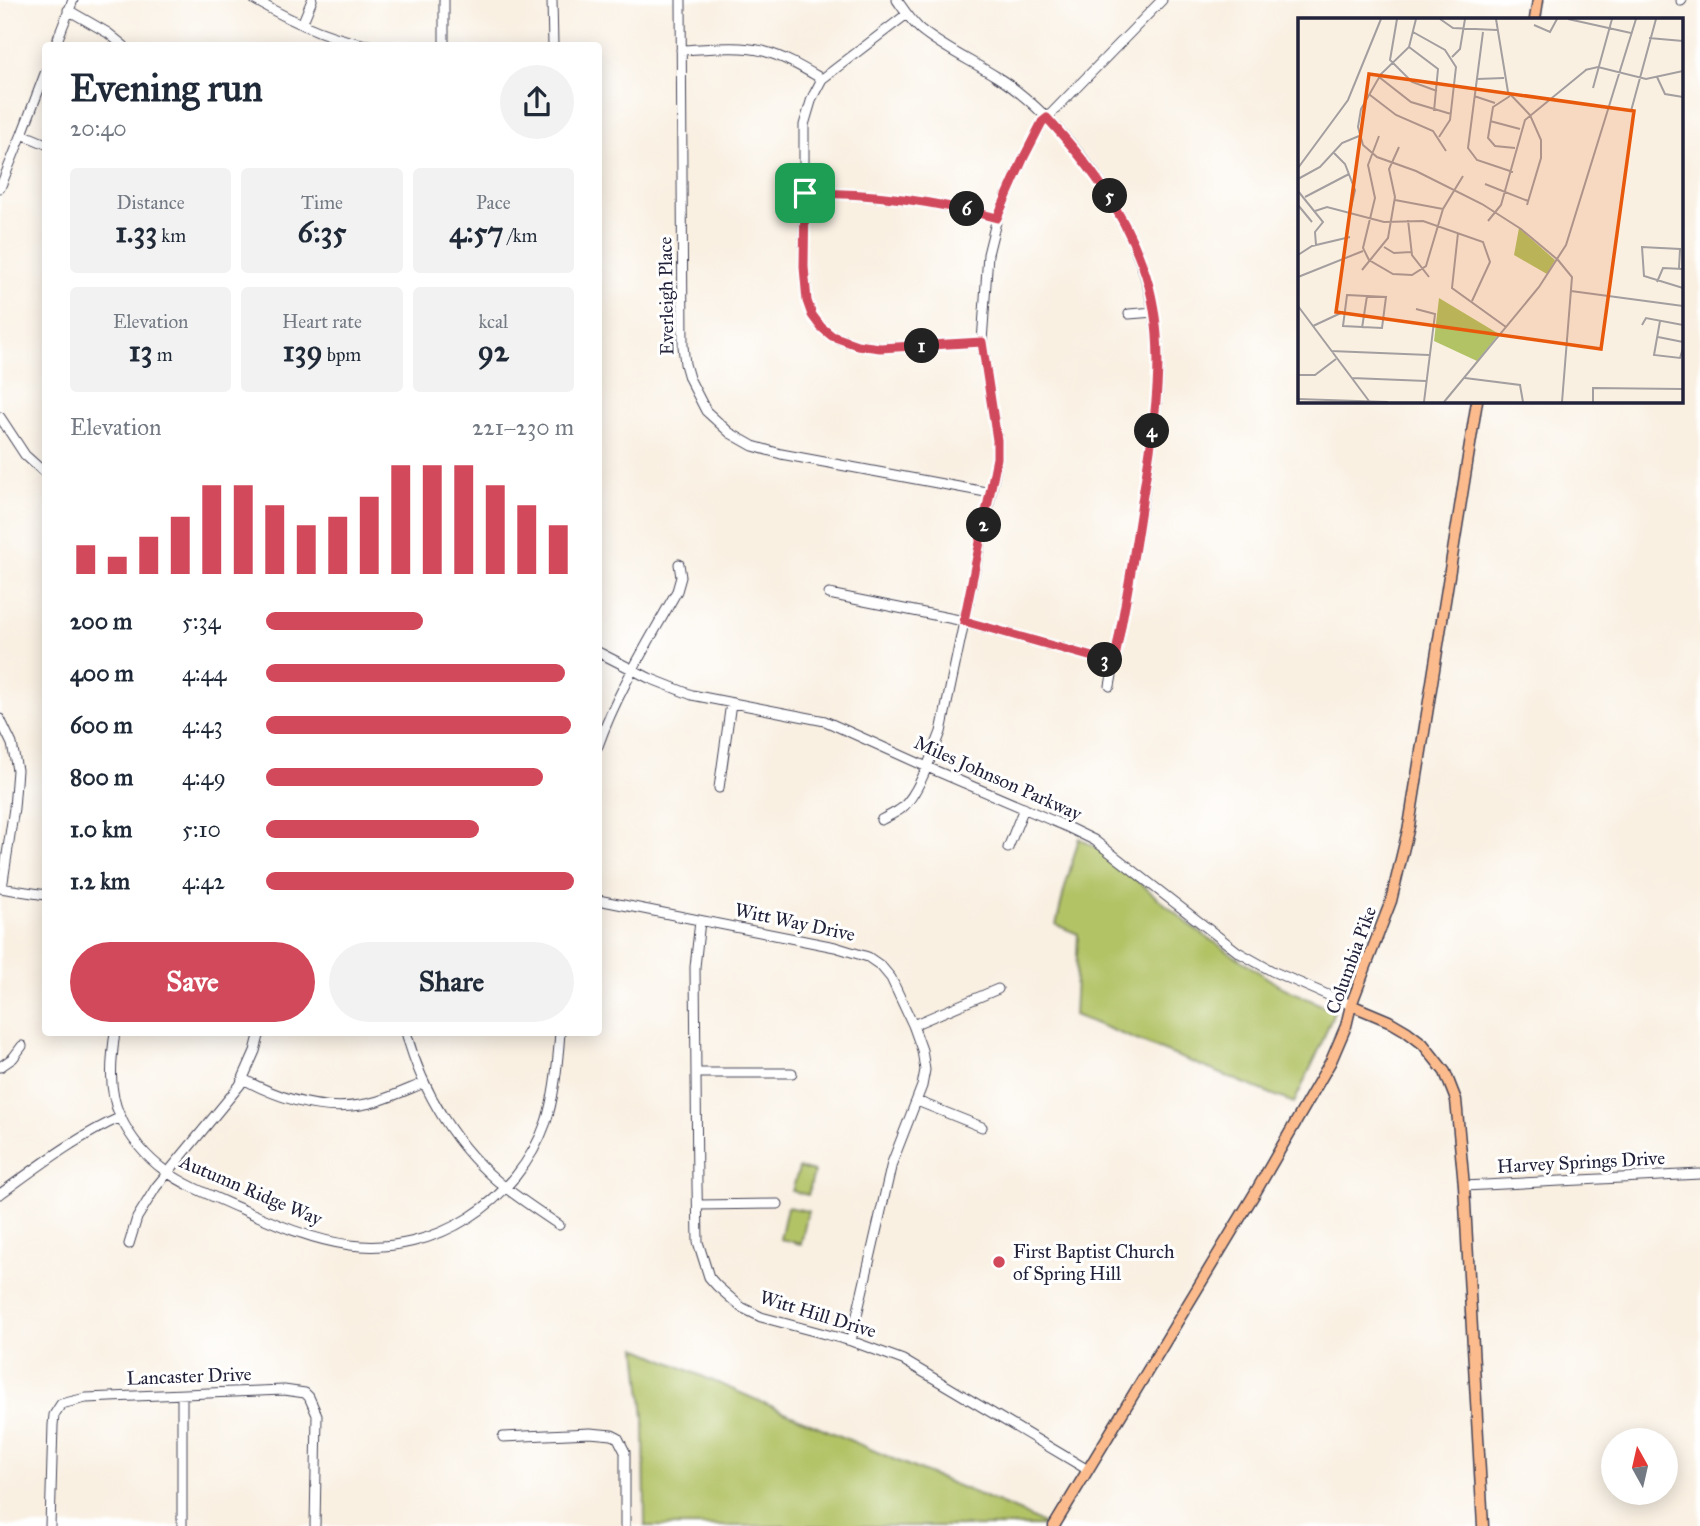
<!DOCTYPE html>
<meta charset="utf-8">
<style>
:root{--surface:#fff;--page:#f2f2f3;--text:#1f2937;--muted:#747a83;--accent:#d1495b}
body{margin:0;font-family:"IM FELL Great Primer",serif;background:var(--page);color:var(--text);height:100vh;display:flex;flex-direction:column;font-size:26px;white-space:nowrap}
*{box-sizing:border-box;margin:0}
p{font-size:23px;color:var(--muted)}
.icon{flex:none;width:38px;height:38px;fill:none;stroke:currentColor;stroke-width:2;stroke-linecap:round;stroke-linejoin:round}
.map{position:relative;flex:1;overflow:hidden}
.details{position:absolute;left:42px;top:42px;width:560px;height:994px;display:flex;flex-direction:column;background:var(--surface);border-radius:7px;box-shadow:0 4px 18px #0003}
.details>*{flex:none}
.needle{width:46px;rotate:352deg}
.tools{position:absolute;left:1601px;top:1428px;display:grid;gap:14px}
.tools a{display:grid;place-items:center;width:77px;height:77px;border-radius:50%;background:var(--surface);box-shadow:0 4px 18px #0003;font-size:35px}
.pin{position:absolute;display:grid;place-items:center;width:60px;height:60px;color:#fff;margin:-30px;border-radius:14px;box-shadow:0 4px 10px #0006}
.km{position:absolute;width:35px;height:35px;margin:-18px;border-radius:50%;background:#222;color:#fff;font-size:19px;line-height:35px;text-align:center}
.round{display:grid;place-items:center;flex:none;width:74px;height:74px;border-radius:37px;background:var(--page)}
.summary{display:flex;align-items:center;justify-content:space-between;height:119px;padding:0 28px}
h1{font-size:38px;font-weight:700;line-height:52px}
.metrics{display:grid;grid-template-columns:repeat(3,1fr);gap:10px;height:119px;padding:7px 28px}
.metrics div{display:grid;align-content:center;border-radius:7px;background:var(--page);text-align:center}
.metrics b{font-size:30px;font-weight:700}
.metrics small{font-size:19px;font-weight:400}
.metrics p{font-size:19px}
.chart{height:196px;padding:14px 28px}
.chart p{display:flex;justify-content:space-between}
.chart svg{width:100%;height:126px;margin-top:7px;stroke:var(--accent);stroke-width:6}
.button{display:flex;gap:14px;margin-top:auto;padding:14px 28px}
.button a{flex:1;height:80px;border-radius:42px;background:var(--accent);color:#fff;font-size:28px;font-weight:700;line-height:80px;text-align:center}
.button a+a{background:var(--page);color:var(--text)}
ul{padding:0 28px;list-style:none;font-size:23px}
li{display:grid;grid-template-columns:112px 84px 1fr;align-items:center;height:52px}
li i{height:18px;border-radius:9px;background:var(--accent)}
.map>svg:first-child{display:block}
</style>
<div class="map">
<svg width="1700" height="1526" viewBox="0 0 1700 1526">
<rect width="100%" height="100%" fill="#fff"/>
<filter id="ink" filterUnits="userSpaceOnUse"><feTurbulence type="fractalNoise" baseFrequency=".0143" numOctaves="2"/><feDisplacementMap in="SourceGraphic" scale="14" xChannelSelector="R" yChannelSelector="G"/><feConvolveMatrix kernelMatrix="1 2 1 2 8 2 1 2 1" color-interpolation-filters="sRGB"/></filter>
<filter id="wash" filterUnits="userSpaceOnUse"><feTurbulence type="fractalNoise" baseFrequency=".00686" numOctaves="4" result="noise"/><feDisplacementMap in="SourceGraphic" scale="28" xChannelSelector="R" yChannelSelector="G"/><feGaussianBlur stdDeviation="1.57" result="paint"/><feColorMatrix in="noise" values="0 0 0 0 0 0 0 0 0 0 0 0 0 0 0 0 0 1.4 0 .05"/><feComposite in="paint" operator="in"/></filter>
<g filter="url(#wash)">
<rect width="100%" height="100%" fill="#f9f0e2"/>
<!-- green -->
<path fill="#b2c366" stroke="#6a7250" stroke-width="2" d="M1079,838L1100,850L1195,929L1278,985L1334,1011L1318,1052L1294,1103L1074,1015L1078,934L1056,925L1064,891Z
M799,1168L814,1172L808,1195L792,1191Z
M787,1207L808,1211L801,1244L780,1239Z
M637,1348L914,1468L1021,1512L1046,1526H645L644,1417Z"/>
</g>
<g filter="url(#ink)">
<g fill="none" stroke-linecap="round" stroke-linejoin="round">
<defs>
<path id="minor" d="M255,0C291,21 333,41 375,46
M444,0V46
M552,0L553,46
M681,0L683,346L685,364L689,378L706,411L730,433L753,446L781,454L991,493
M897,0C904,10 911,21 920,29C943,48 972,61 997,77C1015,88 1031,102 1046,117C1116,187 1162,276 1158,377C1157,415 1149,455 1144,493C1134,557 1122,622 1110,686
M1681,1L1682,0
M68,10L108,33L124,46
M907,14L822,79L812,98L804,125V267L807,301L812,315L821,327L832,336L857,345L880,348L982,342
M302,24L312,0
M55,46L73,0
M681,50C708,49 737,45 763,51C785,57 803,68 822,79
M22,134L46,144
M0,188L22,134L46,71
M805,193C872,193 932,200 997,218
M1129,314L1154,312
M0,417L25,455L46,474
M829,594L964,621L1114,663
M598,652L649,678L692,695L825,721L927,767L1065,826L1094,840L1238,952L1272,971L1351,1005
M0,719L12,744L17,770L14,808L2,888
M598,746C617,692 649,641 677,591L681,577L679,564
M719,788L731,703
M881,820C888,816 896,813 902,808C918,795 933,752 941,732L991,493L997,459V440L982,342L988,254L997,218L1024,157L1042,123L1162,0
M1008,848L1024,808
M0,888L46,895
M598,900L835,947L868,957L881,966L891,978L913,1025L922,1050L925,1070L922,1086L892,1163L851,1341
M700,921L695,967L697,1185L698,1242L709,1277L717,1286L741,1307L761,1317L851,1341L903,1360L1088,1470
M913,1025L998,989
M115,1032C111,1061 108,1090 120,1116C146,1171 187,1185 239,1208C274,1223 311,1240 350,1245C434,1256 518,1202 546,1122C555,1095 558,1061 560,1032
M406,1032C422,1092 457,1150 506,1188C523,1201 541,1213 559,1225
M0,1067L13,1058L22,1046
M696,1073H792
M243,1079C284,1101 332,1115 378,1101C394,1096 409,1089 424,1083
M917,1101L982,1127
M1464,1186L1700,1174
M0,1194C39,1166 76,1137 121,1117
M698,1205L778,1204
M129,1244L137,1218L156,1187L240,1085L255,1051L260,1032
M503,1437L590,1433L612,1435L618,1438L625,1452V1526
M50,1526L53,1425L54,1415L61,1404L86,1398L284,1390L305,1393L309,1397L317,1415L315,1526
M182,1526V1395"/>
<path id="major" d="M1535,19L1538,0
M1351,1005L1389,1021L1406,1031L1423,1044L1445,1072L1456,1100L1464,1186L1483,1526
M1054,1526L1255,1193L1331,1061L1346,1026L1351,1005L1391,901L1409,826L1477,401"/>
</defs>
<!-- minor casing -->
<use href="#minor" stroke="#424154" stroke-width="11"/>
<!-- major casing -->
<use href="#major" stroke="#424154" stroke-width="13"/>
<!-- minor -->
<use href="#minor" stroke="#fff" stroke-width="9"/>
<!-- major -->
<use href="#major" stroke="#fbbb8d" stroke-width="10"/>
</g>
</g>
<g fill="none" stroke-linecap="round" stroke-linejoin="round" filter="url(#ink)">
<defs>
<path id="route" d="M1047,118C1088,163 1120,205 1142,264C1170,338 1155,419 1143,495C1135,551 1125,607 1114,663L964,621L997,458V440L982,342L880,348L857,345L832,336L821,327L812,315L807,301L804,267L805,193C871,193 933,200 997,218L1024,157L1042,122Z"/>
</defs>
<!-- route casing -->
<use href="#route" stroke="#fff" stroke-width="14"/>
<!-- route -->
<use href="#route" stroke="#d1495b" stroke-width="9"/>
</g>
<!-- markers -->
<circle fill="#d1495b" stroke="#fff" stroke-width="2.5" cx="999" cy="1262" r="7"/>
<g text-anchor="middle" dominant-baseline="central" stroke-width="6" stroke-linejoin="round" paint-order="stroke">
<!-- street labels -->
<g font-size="19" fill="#22223b" stroke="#fff">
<text transform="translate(666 296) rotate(-91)">Everleigh Place</text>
<text transform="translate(998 778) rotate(24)">Miles Johnson Parkway</text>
<text transform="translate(795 922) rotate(12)">Witt Way Drive</text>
<text transform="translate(1351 960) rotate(-70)">Columbia Pike</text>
<text transform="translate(1581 1162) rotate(-3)">Harvey Springs Drive</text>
<text transform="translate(251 1190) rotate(23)">Autumn Ridge Way</text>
<text transform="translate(818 1314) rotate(17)">Witt Hill Drive</text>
<text transform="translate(189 1376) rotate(-2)">Lancaster Drive</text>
</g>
<!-- poi labels -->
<g font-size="19" fill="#22223b" stroke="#fff" text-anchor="start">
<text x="1013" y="1251">First Baptist Church<tspan x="1013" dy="22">of Spring Hill</tspan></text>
</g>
</g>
<!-- overview -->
<g transform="translate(1298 18)">
<rect width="385" height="385" fill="#f9f0e2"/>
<path d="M221,210L257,242L249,256L216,237ZM141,280L201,316L179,343L136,323Z" fill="#b2c366"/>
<path fill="none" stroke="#a39e9f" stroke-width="2" d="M99,1L92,42L114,64L139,73M118,1L111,29L83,56L63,91L60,109L65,127L79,139L118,153L184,186L223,211L260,242M142,1L155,10L199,12M198,1L210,74L232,97L243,122V140L229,187M270,1L333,15M236,7L252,14L259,1M115,14L147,32L158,49L152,102L141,119M185,14L170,130L179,142L215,154M351,20L385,23M111,29L140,51L136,93M154,39L162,31L167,1M287,52L300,49L348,61L385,53M81,59L113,84L153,96M359,59L367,76L385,79M179,61L206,60M295,70L314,1M72,77L98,97L135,113L148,133M176,78L197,85M212,78L195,89L190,120L197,128L217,130M333,93L358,1M192,103L222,111M81,118L70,147L77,180L65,230L71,242L95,256L114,257L128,248L145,191L165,158M35,134L47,146L57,172L52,194M0,150L50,82L83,1M0,161L22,149L44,125L61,118M187,166L230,183M0,173L25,204L17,214L18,227M7,179L51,156M97,182L145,191M0,187L14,204M17,193L29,189L86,204L125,203L185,224L192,244L174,283M110,202L114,237L131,259M190,203L203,187L227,102L288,52M160,215L154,270L208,309M86,229L96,235L113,234M0,237L14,228L52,219M260,242L274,259L264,384M381,250L382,231L344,229L346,258L385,270M64,252L90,220L97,179L91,151L101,129M0,259L65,233M359,264L365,250L385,251M273,273L385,288M49,277L88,279L84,310L45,308ZM0,288L71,383M118,291L137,296L126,384M362,303L356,337L382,340L385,330M344,307L348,300L385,307M15,308L45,294M64,310L69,278M360,319L385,324M33,333L131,337M0,357H17L38,341M54,360L128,363M167,360L222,367L225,384M0,381L90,384M146,384L241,269L268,227L338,1M295,384V370L385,371"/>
<path fill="#e8590c" fill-opacity="0.15" stroke="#e8590c" stroke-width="3.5" d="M71,56L336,93L303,331L38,294Z"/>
<rect width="385" height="385" fill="none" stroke="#22223b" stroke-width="3.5"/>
</g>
</svg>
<div class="tools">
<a><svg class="needle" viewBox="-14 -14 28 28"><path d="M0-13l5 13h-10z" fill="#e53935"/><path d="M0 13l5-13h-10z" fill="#747a83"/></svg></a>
</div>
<div class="pin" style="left:805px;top:193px;background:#1e9e55"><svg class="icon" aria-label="arrive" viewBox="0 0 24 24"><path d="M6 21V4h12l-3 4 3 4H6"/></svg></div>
<b class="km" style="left:922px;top:346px">1</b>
<b class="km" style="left:984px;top:525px">2</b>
<b class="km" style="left:1105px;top:660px">3</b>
<b class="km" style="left:1152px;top:431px">4</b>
<b class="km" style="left:1110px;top:196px">5</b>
<b class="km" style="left:967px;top:209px">6</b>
<section class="details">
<div class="summary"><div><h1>Evening run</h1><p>20:40</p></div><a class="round"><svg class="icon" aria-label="share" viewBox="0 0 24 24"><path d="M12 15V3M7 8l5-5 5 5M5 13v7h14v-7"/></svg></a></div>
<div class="metrics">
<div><p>Distance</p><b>1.33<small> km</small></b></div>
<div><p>Time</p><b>6:35</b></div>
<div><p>Pace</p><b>4:57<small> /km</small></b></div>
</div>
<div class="metrics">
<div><p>Elevation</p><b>13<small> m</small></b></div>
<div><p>Heart rate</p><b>139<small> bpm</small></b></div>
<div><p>kcal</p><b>92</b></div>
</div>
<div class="chart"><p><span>Elevation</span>221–230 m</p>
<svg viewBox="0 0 160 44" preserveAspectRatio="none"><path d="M5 44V34M15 44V38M25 44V31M35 44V24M45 44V13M55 44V13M65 44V20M75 44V27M85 44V24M95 44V17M105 44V6M115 44V6M125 44V6M135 44V13M145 44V20M155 44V27"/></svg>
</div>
<ul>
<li><b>200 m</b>5:34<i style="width:51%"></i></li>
<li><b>400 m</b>4:44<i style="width:97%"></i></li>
<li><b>600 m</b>4:43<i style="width:99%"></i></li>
<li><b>800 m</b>4:49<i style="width:90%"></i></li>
<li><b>1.0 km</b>5:10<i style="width:69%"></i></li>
<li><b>1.2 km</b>4:42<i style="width:100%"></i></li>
</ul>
<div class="button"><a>Save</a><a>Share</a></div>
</section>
</div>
